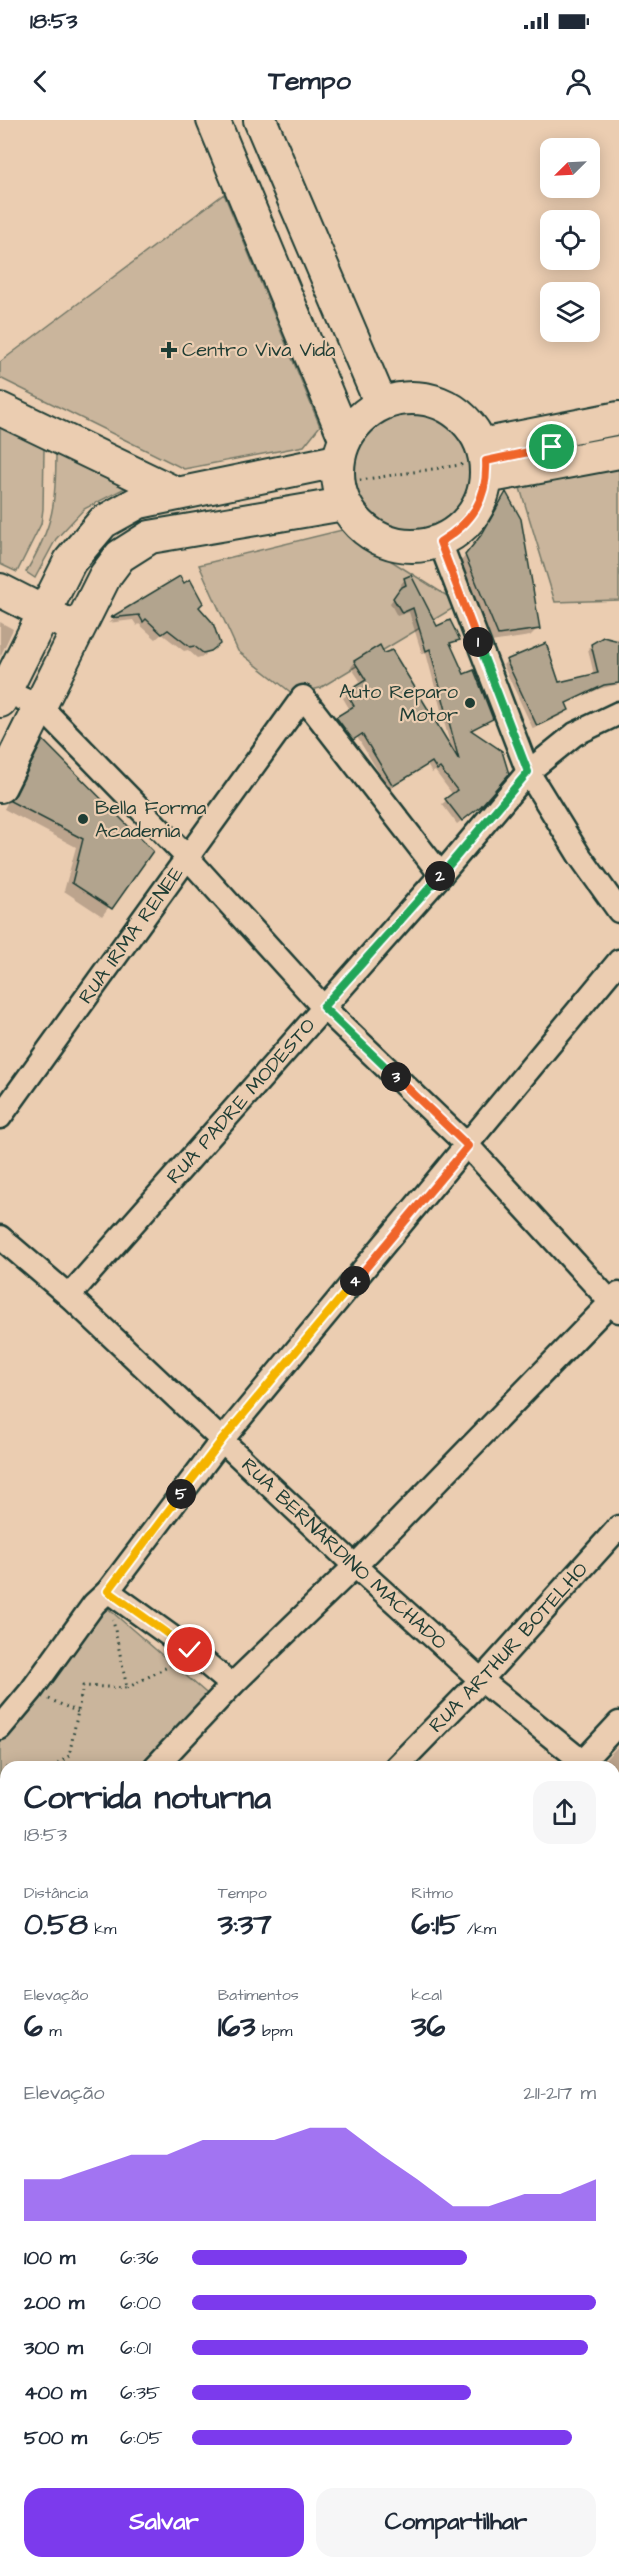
<!DOCTYPE html>
<html lang="pt">
<meta charset="utf-8">
<style>
:root{--surface:#fff;--page:#f6f6f7;--text:#1f2937;--muted:#747a83;--accent:#7c3aed}
body{margin:0;font-family:"Architects Daughter",sans-serif;background:var(--page);color:var(--text);height:100vh;display:flex;flex-direction:column;font-size:22px;white-space:nowrap}
*{box-sizing:border-box;margin:0}
p{font-size:20px;color:var(--muted)}
.icon{flex:none;width:33px;height:33px;fill:none;stroke:currentColor;stroke-width:2;stroke-linecap:round;stroke-linejoin:round}
.map{position:relative;flex:1;overflow:hidden}
.side{position:absolute;left:0px;top:1641px;width:620px;height:808px;display:flex;flex-direction:column;background:var(--surface);border-radius:18px 18px 0 0;box-shadow:0 3px 15px #0003}
.side>*{flex:none}
.needle{width:39px;rotate:246deg}
.buttons{position:absolute;left:540px;top:18px;display:grid;gap:12px}
.buttons a{display:grid;place-items:center;width:60px;height:60px;border-radius:12px;background:var(--surface);box-shadow:0 3px 15px #0003;font-size:30px}
.pin{position:absolute;display:grid;place-items:center;width:51px;height:51px;color:#fff;margin:-26px;border:3px solid #fff;border-radius:50%;box-shadow:0 2px 6px #0007}
.km{position:absolute;width:30px;height:30px;margin:-15px;border-radius:50%;background:#222;color:#fff;font-size:16px;line-height:30px;text-align:center}
.round{display:grid;place-items:center;flex:none;width:63px;height:63px;border-radius:18px;background:var(--page)}
.head{display:flex;align-items:center;justify-content:space-between;height:102px;padding:0 24px}
h1{font-size:33px;font-weight:700;line-height:45px}
.stats{display:grid;grid-template-columns:repeat(3,1fr);gap:9px;height:102px;padding:6px 24px}
.stats div{display:grid;align-content:center}
.stats b{font-size:30px;font-weight:700}
.stats small{font-size:16px;font-weight:400}
.stats p{font-size:16px}
.chart{height:168px;padding:12px 24px}
.chart p{display:flex;justify-content:space-between}
.chart svg{width:100%;height:108px;margin-top:6px;fill:var(--accent);opacity:.7}
.cta{display:flex;gap:12px;margin-top:auto;padding:12px 24px}
.cta a{flex:1;height:69px;border-radius:18px;background:var(--accent);color:#fff;font-size:24px;font-weight:700;line-height:69px;text-align:center}
.cta a+a{background:var(--page);color:var(--text)}
ul{padding:0 24px;list-style:none;font-size:20px}
li{display:grid;grid-template-columns:96px 72px 1fr;align-items:center;height:45px}
li i{height:15px;border-radius:8px;background:var(--accent)}
.status{display:flex;justify-content:space-between;align-items:center;height:42px;padding:0 30px;background:var(--surface);direction:ltr}
.status svg{height:16px;fill:currentColor}
header{display:flex;justify-content:space-between;align-items:center;height:78px;padding:0 24px;background:var(--surface);font-size:27px;font-weight:700}
.map>svg:first-child{display:block}
</style>
<div class="status"><b>18:53</b><svg viewBox="0 0 49 12"><path d="M0 12V9h3v3zM5 12V6h3v6zM10 12V3h3v9zM15 12V0h3v12zM26 1h20v11H26zM47 4h2v5h-2z"/></svg></div>
<header><svg class="icon" aria-label="back" viewBox="0 0 24 24"><path d="M15 5l-7 7 7 7"/></svg>Tempo<svg class="icon" aria-label="person" viewBox="0 0 24 24"><circle cx="12" cy="8" r="4"/><path d="M4 21q1-7 8-7t8 7"/></svg></header>
<div class="map">
<svg width="619" height="2449" viewBox="0 0 619 2449">
<rect width="100%" height="100%" fill="#ebcdb1"/>
<filter id="ink" filterUnits="userSpaceOnUse"><feTurbulence type="fractalNoise" baseFrequency=".0167" numOctaves="2"/><feDisplacementMap in="SourceGraphic" scale="12" xChannelSelector="R" yChannelSelector="G"/><feConvolveMatrix kernelMatrix="1 2 1 2 8 2 1 2 1" color-interpolation-filters="sRGB"/></filter>
<g filter="url(#ink)">
<!-- green -->
<path fill="#cab59c" stroke="#747968" stroke-width="1.5" d="M224,74L320,306L304,326L184,349L0,258V242Z
M349 353a64 64 0 1 1 128 0a64 64 0 1 1-128 0Z
M0,303L40,321L44,329L43,389L41,404L17,452L0,444Z
M56,330L131,365L84,389L56,419L35,458L26,452C54,405 56,383 56,330Z
M619,348V480L555,482L520,368Z
M342,410L460,484L320,568L293,574L238,531L199,445Z
M105,1486L212,1578L145,1647H6V1669L0,1664V1617Z
M619,2085V2219L614,2215V2091Z
M614,2228L619,2233V2298L614,2302Z"/>
<!-- shadow -->
<path fill="#0003" d="M505,375L538,508L530,516L491,522L459,444L475,423L498,382Z
M179,458L218,523L204,536L197,538L188,530L184,531L162,514L156,519L139,504L137,506L133,500L108,503Z
M405,459L437,508L458,520L449,525L463,556L492,599L470,612L475,690L457,704L442,684L453,675L435,651L432,653L427,645L389,669L357,617L348,623L333,602L350,590L343,578L362,564L351,547L355,542L451,628L426,533L422,534L409,492L397,496L390,483L402,468L401,464Z
M0,502L13,509L0,537Z
M619,518V564L599,569L565,584L568,590L564,594L533,609L503,545L507,541L558,564L594,555L588,529L592,525L615,521Z
M43,622L151,731L102,796L64,771L76,727L4,689L35,630Z
M619,1625V1658L614,1653V1647H606L602,1643Z
M619,1723V1756L617,1758L614,1756V1729Z
M614,2222L619,2226V2254L614,2262Z"/>
<!-- building -->
<path fill="#b2a48e" stroke="#1f3d34" stroke-width="1.5" d="M506,372L521,399L540,509L498,515L465,435L482,414Z
M411,455L437,506L450,500L460,520L450,523L464,554L474,550L493,599L471,610L502,631L509,654L481,686L462,701L445,679L457,670L440,648L437,650L432,642L393,666L362,614L353,620L336,597L354,586L346,572L366,560L354,541L380,525L384,533L392,530L459,640L430,529L426,531L413,488L402,493L393,478L400,468L406,465L404,458Z
M180,456L184,463L190,459L203,483L199,487L213,503L220,524L211,531L203,533L194,526L190,527L168,510L162,514L146,499L143,502L139,495L110,498Z
M603,517L619,521V563L604,565L566,583L569,590L537,606L506,540L546,523L559,562L598,553L591,524Z
M43,620L153,731L112,789L72,763L83,719L10,681L16,674Z"/>
<g fill="none" stroke-linecap="round" stroke-linejoin="round">
<defs>
<g id="street">
<path d="M485,341L553,327"/>
<path d="M440,422L528,652L579,735L619,791"/>
<path d="M5,571L41,587L187,737L323,887L468,1026L619,1191"/>
<path id="s1" d="M0,997L303,577L441,755"/>
<path id="s2" d="M0,1117L69,1176L355,1446L481,1560L589,1647"/>
<path id="s3" d="M69,1176L441,755L528,652L575,614L619,593"/>
<path d="M108,1471L190,1530L232,1565"/>
<path d="M0,1608L31,1571L94,1484L108,1471L222,1320L619,841"/>
<path d="M155,1647L232,1565L355,1446L619,1174"/>
<path id="s4" d="M396,1647L481,1560L619,1407"/>
<path d="M578,1647L619,1603"/>
<path d="M614,1669L619,1674"/>
<path d="M0,1687L6,1692"/>
<path d="M0,1758L6,1752"/>
<path d="M0,1807L6,1801"/>
<path d="M0,2061L6,2055"/>
<path d="M614,2064L619,2058"/>
<path d="M0,2334L6,2328"/>
<path d="M614,2334L619,2329"/>
<path d="M440,2444L446,2449"/>
<path d="M280,2449L285,2444"/>
<path d="M501,2449L506,2444"/>
</g>
<path id="secondary" d="M213,0L345,318
M260,0L381,284
M338 352a74 74 0 1 1 148 0a74 74 0 1 1-148 0Z
M0,289L177,374
M481,325L619,298
M486,357L619,332
M0,470L61,501
M0,581L70,441L103,402L139,382L337,341
M0,666L105,456L120,436L150,417L344,384"/>
</defs>
<!-- street casing -->
<use href="#street" stroke="#1f3d34" stroke-width="27"/>
<!-- secondary casing -->
<use href="#secondary" stroke="#1f3d34" stroke-width="36"/>
<!-- path -->
<path stroke="#1f3d34" stroke-width="3" stroke-dasharray="1.5 4.5" stroke-linecap="butt" d="M354,361L466,344
M127,1568L173,1544
M49,1579L78,1592
M53,1647L69,1636L83,1566L127,1568L113,1500
M614,2199L619,2193"/>
<!-- street -->
<use href="#street" stroke="#ebcdb1" stroke-width="22"/>
<!-- secondary -->
<use href="#secondary" stroke="#ebcdb1" stroke-width="32"/>
</g>
</g>
<g fill="none" stroke-linecap="round" stroke-linejoin="round" filter="url(#ink)">
<defs>
<path id="split-1" d="M478,522L440,422C472,403 488,379 486,341L552,327"/>
<path id="split-2" d="M440,756L528,652L478,522"/>
<path id="split-3" d="M396,957L323,887L440,756"/>
<path id="split-4" d="M355,1161L468,1026L396,957"/>
<path id="split-5" d="M181,1374L222,1320L355,1161"/>
<path id="split-6" d="M181,1374L108,1471L190,1530"/>
</defs>
<!-- split-1 casing -->
<use href="#split-1" stroke="#fff" stroke-width="12"/>
<!-- split-2 casing -->
<use href="#split-2" stroke="#fff" stroke-width="12"/>
<!-- split-3 casing -->
<use href="#split-3" stroke="#fff" stroke-width="12"/>
<!-- split-4 casing -->
<use href="#split-4" stroke="#fff" stroke-width="12"/>
<!-- split-5 casing -->
<use href="#split-5" stroke="#fff" stroke-width="12"/>
<!-- split-6 casing -->
<use href="#split-6" stroke="#fff" stroke-width="12"/>
<!-- split-1 -->
<use href="#split-1" stroke="#f0652b" stroke-width="8"/>
<!-- split-2 -->
<use href="#split-2" stroke="#22a559" stroke-width="8"/>
<!-- split-3 -->
<use href="#split-3" stroke="#22a559" stroke-width="8"/>
<!-- split-4 -->
<use href="#split-4" stroke="#f0652b" stroke-width="8"/>
<!-- split-5 -->
<use href="#split-5" stroke="#f5b400" stroke-width="8"/>
<!-- split-6 -->
<use href="#split-6" stroke="#f5b400" stroke-width="8"/>
</g>
<!-- markers -->
<g fill="#1f3d34" stroke="#ebcdb1" stroke-width="2">
<path d="M166 221h6v6h6v6h-6v6h-6v-6h-6v-6h6z"/>
<circle cx="470" cy="583" r="6"/>
<circle cx="83" cy="699" r="6"/>
</g>
<g text-anchor="middle" dominant-baseline="central" stroke-width="4.5" stroke-linejoin="round" paint-order="stroke">
<!-- poi labels -->
<g font-size="20" fill="#1f3d34" stroke="#ebcdb1" text-anchor="start">
<text x="182" y="230">Centro Viva Vida</text>
<text x="458" y="572" text-anchor="end">Auto Reparo<tspan x="458" dy="23">Motor</tspan></text>
<text x="95" y="688">Bella Forma<tspan x="95" dy="23">Academia</tspan></text>
</g>
<!-- street labels -->
<g font-size="20" fill="#1f3d34" stroke="#ebcdb1">
<text stroke="none"><textPath href="#s1" startOffset="224">RUA IRMÃ RENEE</textPath></text>
<text stroke="none"><textPath href="#s3" startOffset="260">RUA PADRE MODESTO</textPath></text>
<text stroke="none"><textPath href="#s2" startOffset="468">RUA BERNARDINO MACHADO</textPath></text>
<text stroke="none"><textPath href="#s4" startOffset="164">RUA ARTHUR BOTELHO</textPath></text>
</g>
</g>
</svg>
<div class="buttons">
<a><svg class="needle" viewBox="-14 -14 28 28"><path d="M0-13l5 13h-10z" fill="#e53935"/><path d="M0 13l5-13h-10z" fill="#747a83"/></svg></a>
<a><svg class="icon" aria-label="locate" viewBox="0 0 24 24"><circle cx="12" cy="12" r="6"/><path d="M12 2v4M12 18v4M2 12h4M18 12h4"/></svg></a>
<a><svg class="icon" aria-label="layers" viewBox="0 0 24 24"><path d="M12 4l9 5-9 5-9-5zM3 14l9 5 9-5"/></svg></a>
</div>
<div class="pin" style="left:552px;top:327px;background:#1e9e55"><svg class="icon" aria-label="arrive" viewBox="0 0 24 24"><path d="M6 21V4h12l-3 4 3 4H6"/></svg></div>
<div class="pin" style="left:190px;top:1530px;background:#d93025"><svg class="icon" aria-label="check" viewBox="0 0 24 24"><path d="M5 12l5 5 9-10"/></svg></div>
<b class="km" style="left:478px;top:522px">1</b>
<b class="km" style="left:440px;top:756px">2</b>
<b class="km" style="left:396px;top:957px">3</b>
<b class="km" style="left:355px;top:1161px">4</b>
<b class="km" style="left:181px;top:1374px">5</b>
<section class="side">
<div class="head"><div><h1>Corrida noturna</h1><p>18:53</p></div><a class="round"><svg class="icon" aria-label="share" viewBox="0 0 24 24"><path d="M12 15V3M7 8l5-5 5 5M5 13v7h14v-7"/></svg></a></div>
<div class="stats">
<div><p>Distância</p><b>0.58<small> km</small></b></div>
<div><p>Tempo</p><b>3:37</b></div>
<div><p>Ritmo</p><b>6:15<small> /km</small></b></div>
</div>
<div class="stats">
<div><p>Elevação</p><b>6<small> m</small></b></div>
<div><p>Batimentos</p><b>163<small> bpm</small></b></div>
<div><p>kcal</p><b>36</b></div>
</div>
<div class="chart"><p><span>Elevação</span>211–217 m</p>
<svg viewBox="0 0 160 44" preserveAspectRatio="none"><path d="M0 44V27L10 27L20 22L30 17L40 17L50 11L60 11L70 11L80 6L90 6L100 17L110 27L120 38L130 38L140 33L150 33L160 27V44z"/></svg>
</div>
<ul>
<li><b>100 m</b>6:36<i style="width:68%"></i></li>
<li><b>200 m</b>6:00<i style="width:100%"></i></li>
<li><b>300 m</b>6:01<i style="width:98%"></i></li>
<li><b>400 m</b>6:35<i style="width:69%"></i></li>
<li><b>500 m</b>6:05<i style="width:94%"></i></li>
</ul>
<div class="cta"><a>Salvar</a><a>Compartilhar</a></div>
</section>
</div>
